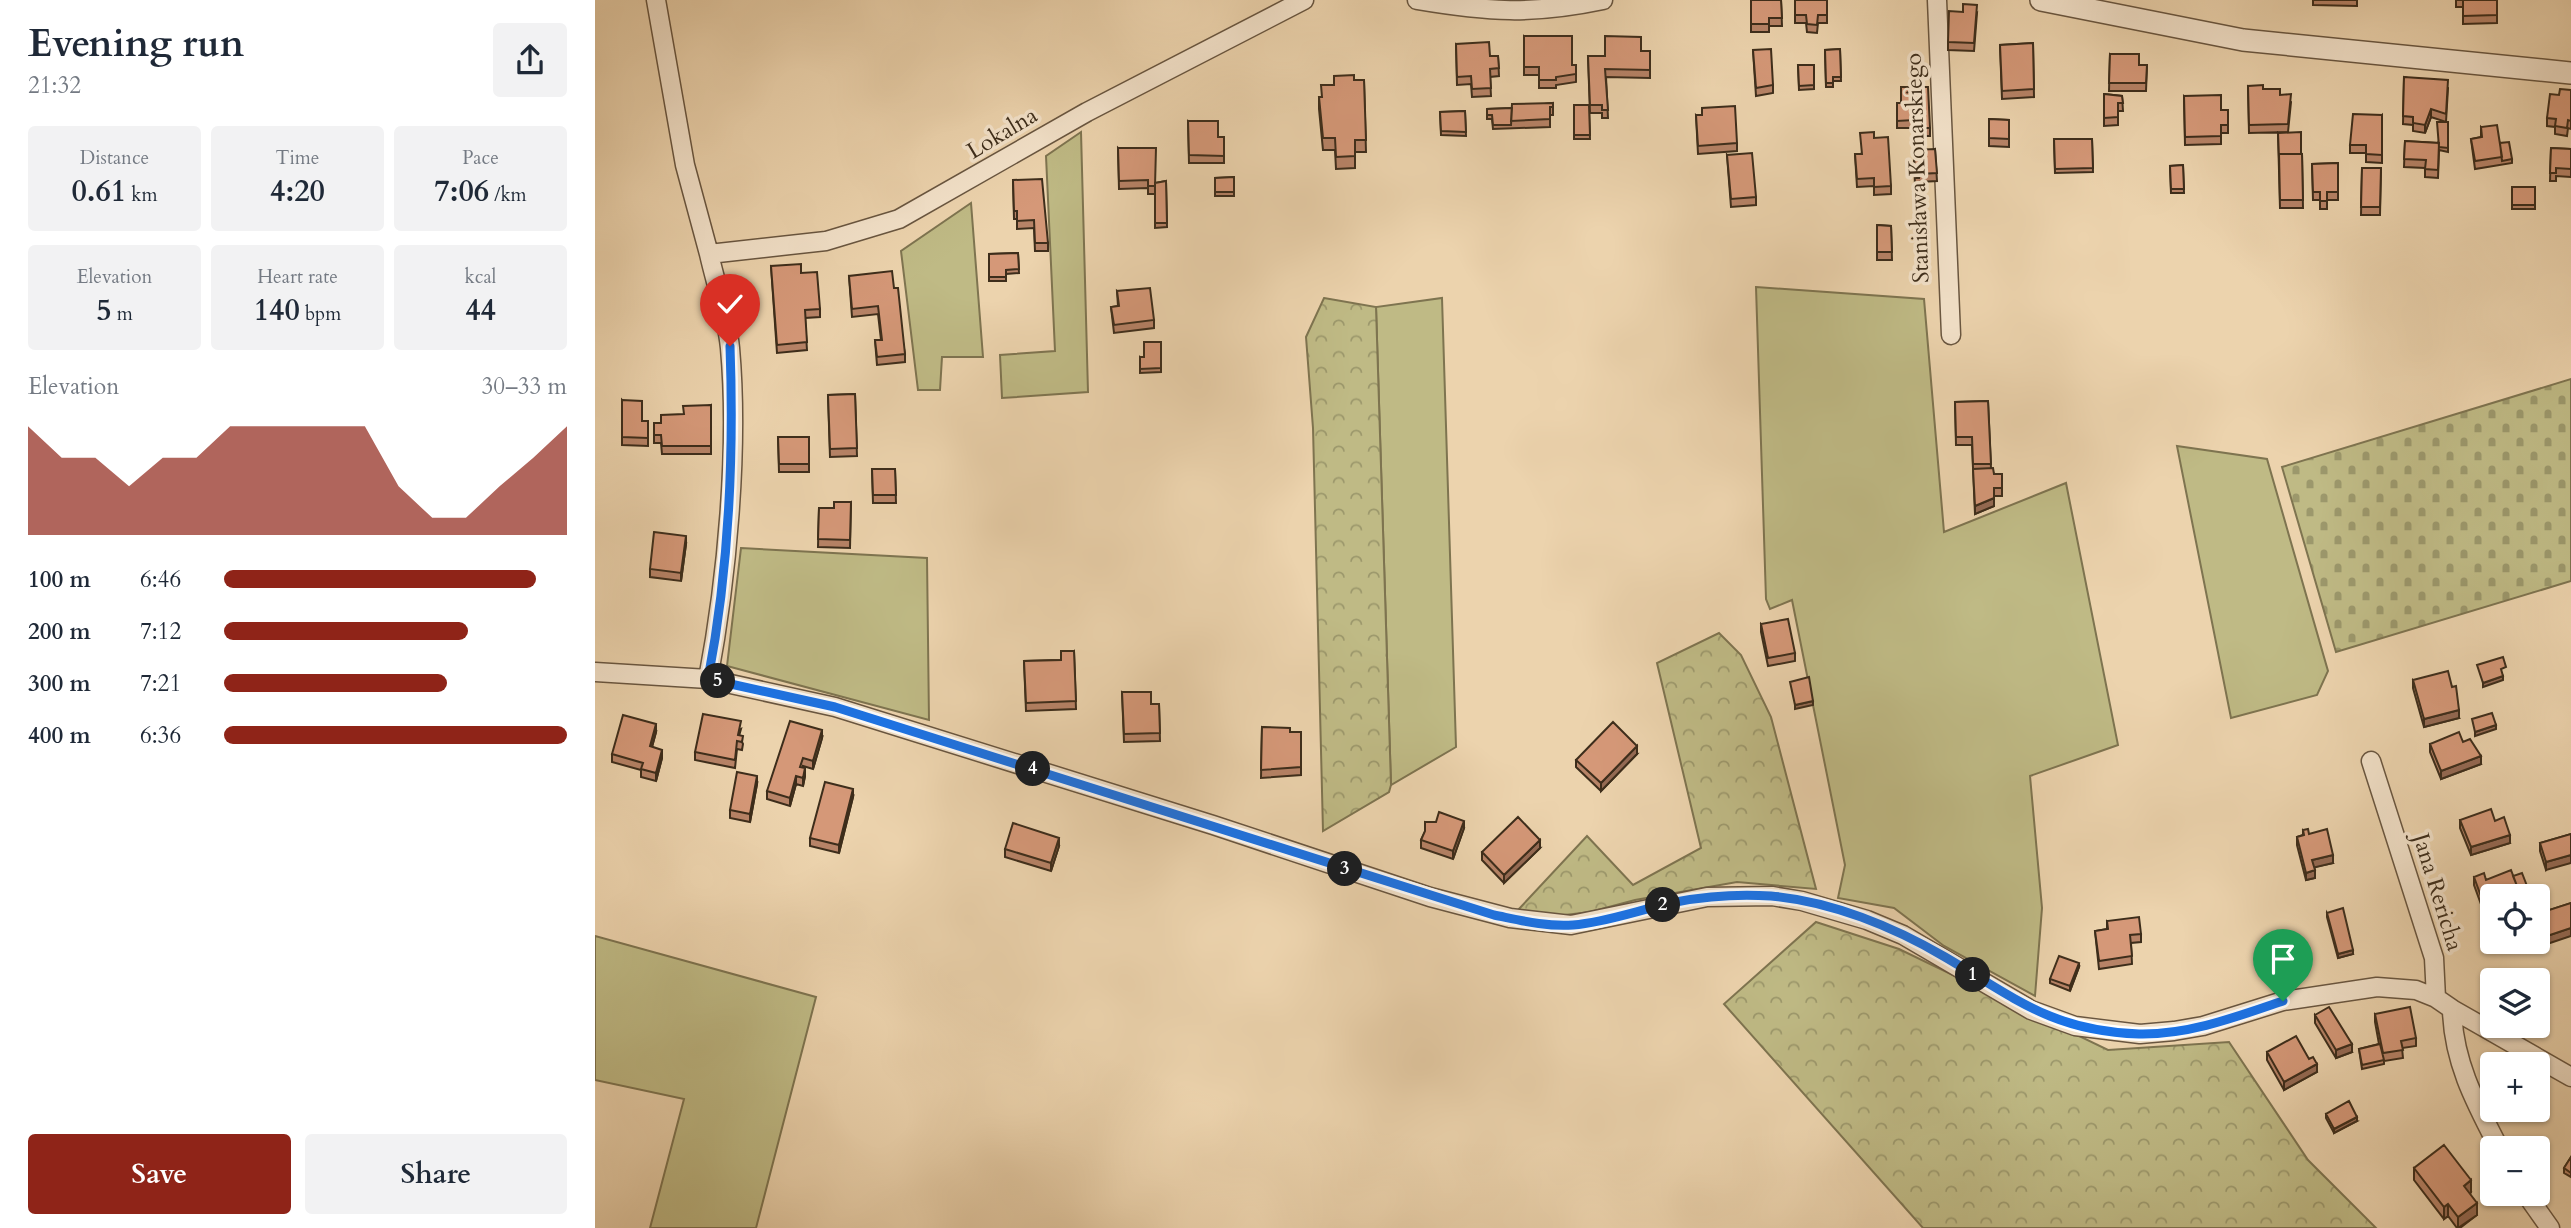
<!DOCTYPE html>
<meta charset="utf-8">
<style>
:root{--surface:#fff;--page:#f2f2f3;--text:#1f2937;--muted:#747a83;--accent:#8f2418}
body{margin:0;font-family:Cardo,serif;background:var(--page);color:var(--text);height:100vh;display:flex;flex-direction:column;font-size:26px;white-space:nowrap}
*{box-sizing:border-box;margin:0}
p{font-size:23px;color:var(--muted)}
.icon{flex:none;width:38px;height:38px;fill:none;stroke:currentColor;stroke-width:2;stroke-linecap:round;stroke-linejoin:round}
.map{position:relative;flex:1;overflow:hidden}
.drawer{display:flex;flex-direction:column;background:var(--surface);width:595px}
.drawer>*{flex:none}
.controls{position:absolute;left:1885px;top:884px;display:grid;gap:14px}
.controls a{display:grid;place-items:center;width:70px;height:70px;border-radius:7px;background:var(--surface);box-shadow:0 2px 5px #0004;font-size:35px}
.pin{position:absolute;display:grid;place-items:center;width:60px;height:60px;color:#fff;margin:-72px -30px;border-radius:50% 50% 50% 0;rotate:-45deg;box-shadow:0 0 7px #0007}
.pin .icon{rotate:45deg}
.km{position:absolute;width:35px;height:35px;margin:-18px;border-radius:50%;background:#222;color:#fff;font-size:19px;line-height:35px;text-align:center}
.round{display:grid;place-items:center;flex:none;width:74px;height:74px;border-radius:7px;background:var(--page)}
.head{display:flex;align-items:center;justify-content:space-between;height:119px;padding:0 28px}
h1{font-size:38px;font-weight:700;line-height:52px}
.metrics{display:grid;grid-template-columns:repeat(3,1fr);gap:10px;height:119px;padding:7px 28px}
.metrics div{display:grid;align-content:center;border-radius:7px;background:var(--page);text-align:center}
.metrics b{font-size:30px;font-weight:700}
.metrics small{font-size:19px;font-weight:400}
.metrics p{font-size:19px}
.chart{height:196px;padding:14px 28px}
.chart p{display:flex;justify-content:space-between}
.chart svg{width:100%;height:126px;margin-top:7px;fill:var(--accent);opacity:.7}
.button{display:flex;gap:14px;margin-top:auto;padding:14px 28px}
.button a{flex:1;height:80px;border-radius:7px;background:var(--accent);color:#fff;font-size:28px;font-weight:700;line-height:80px;text-align:center}
.button a+a{background:var(--page);color:var(--text)}
ul{padding:0 28px;list-style:none;font-size:23px}
li{display:grid;grid-template-columns:112px 84px 1fr;align-items:center;height:52px}
li i{height:18px;border-radius:9px;background:var(--accent)}
main{display:flex;flex:1;min-height:0}
.map>svg:first-child{display:block}
</style>
<main>
<section class="drawer">
<div class="head"><div><h1>Evening run</h1><p>21:32</p></div><a class="round"><svg class="icon" aria-label="share" viewBox="0 0 24 24"><path d="M12 15V3M7 8l5-5 5 5M5 13v7h14v-7"/></svg></a></div>
<div class="metrics">
<div><p>Distance</p><b>0.61<small> km</small></b></div>
<div><p>Time</p><b>4:20</b></div>
<div><p>Pace</p><b>7:06<small> /km</small></b></div>
</div>
<div class="metrics">
<div><p>Elevation</p><b>5<small> m</small></b></div>
<div><p>Heart rate</p><b>140<small> bpm</small></b></div>
<div><p>kcal</p><b>44</b></div>
</div>
<div class="chart"><p><span>Elevation</span>30–33 m</p>
<svg viewBox="0 0 160 44" preserveAspectRatio="none"><path d="M0 44V6L10 17L20 17L30 27L40 17L50 17L60 6L70 6L80 6L90 6L100 6L110 27L120 38L130 38L140 27L150 17L160 6V44z"/></svg>
</div>
<ul>
<li><b>100 m</b>6:46<i style="width:91%"></i></li>
<li><b>200 m</b>7:12<i style="width:71%"></i></li>
<li><b>300 m</b>7:21<i style="width:65%"></i></li>
<li><b>400 m</b>6:36<i style="width:100%"></i></li>
</ul>
<div class="button"><a>Save</a><a>Share</a></div>
</section>
<div class="map">
<svg width="1976" height="1228" viewBox="0 0 1976 1228">
<defs>
<pattern id="forest-crowns" width="20" height="18" patternUnits="userSpaceOnUse" patternTransform="scale(1.75)"><rect width="20" height="18" fill="#bfba85"/><path d="M2 6a3 3 0 1 1 6 0M12 15a3 3 0 1 1 6 0" fill="none" stroke="#9c986c"/></pattern>
<pattern id="cemetery-stones" width="16" height="16" patternUnits="userSpaceOnUse" patternTransform="scale(1.75)"><rect width="16" height="16" fill="#bfba85"/><path d="M2 7V4a2 2 0 0 1 4 0v3zM10 15v-3a2 2 0 0 1 4 0v3z" fill="#9c986c"/></pattern>
</defs>
<rect width="100%" height="100%" fill="#ecd3ad"/>
<filter id="stains"><feTurbulence type="fractalNoise" baseFrequency=".00286" numOctaves="4"/><feColorMatrix values="0 0 0 0 .2 0 0 0 0 .09 0 0 0 0 .02 0 0 0 .5 -.17"/></filter>
<radialGradient id="worn" r=".72"><stop offset=".6" stop-color="#630" stop-opacity="0"/><stop offset="1" stop-color="#630" stop-opacity=".3"/></radialGradient>
<!-- green -->
<path fill="#bfba85" stroke="#7e7450" stroke-width="2" d="M486,132L493,392L407,398L405,355L460,351L451,156Z
M376,203L388,357H347L345,390H323L306,251Z
M1161,287L1329,299L1349,532L1471,483L1523,745L1435,776L1447,908L1440,996L1349,946L1299,908L1243,898L1250,865L1197,600L1175,609L1171,599Z
M847,298L861,747L796,785L781,307Z
M1582,446L1672,459L1733,671L1722,695L1636,718Z
M146,548L332,558L334,720L132,666Z
M0,936L221,997L161,1228H55L89,1099L0,1080Z"/>
<!-- forest -->
<path fill="url(#forest-crowns)" stroke="#7e7450" stroke-width="2" d="M729,298L781,307L796,785L794,792L728,831L718,428L711,337Z
M1124,633L1146,655L1176,717L1221,889L1142,882L1040,900L995,912L953,917L923,910L992,836L1038,885L1106,848L1062,663Z
M1221,922L1304,949L1513,1050L1634,1042L1713,1160L1781,1228H1328L1129,1004Z"/>
<!-- cemetery -->
<path fill="url(#cemetery-stones)" stroke="#7e7450" stroke-width="2" d="M1976,379V581L1741,652L1687,467Z"/>
<g fill="none" stroke-linecap="round" stroke-linejoin="round">
<defs>
<path id="minor" d="M61,0L90,165L114,254
M822,0C893,12 937,15 1008,0
M1342,0L1356,335
M0,672L113,679L240,707L618,825L835,897L915,918L976,925L1112,897L1177,896L1207,901L1272,920L1308,935L1436,1010L1480,1026L1545,1034L1579,1031L1608,1026L1688,1001L1782,987L1821,990L1841,998L1857,1009C1858,1061 1880,1102 1904,1148
M113,679C132,579 144,449 135,348C132,316 121,285 114,254L231,241L304,219L492,112L709,0
M1776,761L1839,958L1841,998
M1857,1009L1976,1077
M1931,1194L1955,1228"/>
<path id="tertiary" d="M1446,0L1648,40L1976,73"/>
</defs>
<!-- minor casing -->
<use href="#minor" stroke="#695640" stroke-width="21"/>
<!-- tertiary casing -->
<use href="#tertiary" stroke="#695640" stroke-width="24"/>
<!-- minor -->
<use href="#minor" stroke="#f3e2ca" stroke-width="18"/>
<!-- tertiary -->
<use href="#tertiary" stroke="#f3e2ca" stroke-width="21"/>
</g>
<!-- wall -->
<path fill="#b78367" stroke="#3d2d1b" stroke-width="2" d="M1156,0H1186L1187,26H1174V32H1156Z
M1200,0H1232V23H1223L1222,33L1212,32L1211,23H1200Z
M1718,0H1762V6L1718,5Z
M1861,0H1902V23L1868,24V7H1861Z
M1382,13L1379,51L1353,50V42Z
M929,36L977,65H981V82L961,85V88H944V75H929Z
M1438,43L1439,97L1407,99L1405,45Z
M861,44L895,56H903L904,76L895,77L896,96L877,97L876,84L862,85Z
M1245,49L1246,81H1238V87H1231L1230,50Z
M1158,50L1178,85V93L1161,96Z
M1046,51H1055V78L1011,77L1013,118H1007V113H995L993,56H1010Z
M1515,54L1544,65H1552L1551,91H1514Z
M1203,65H1219V89L1204,90Z
M1809,77L1853,88L1851,122L1836,117L1830,133L1818,131V125L1808,124Z
M759,80H769L771,152H760V168L741,169L740,150H728L724,109V97H727L739,85Z
M1653,86L1685,95L1696,102L1693,132L1654,133Z
M1976,90V129L1973,128L1972,136L1960,134V127L1952,126V118L1964,95Z
M1509,94L1527,96L1528,111H1523V125L1509,126Z
M1589,96L1633,125V133H1626V144L1590,145Z
M958,103V115H955V127L898,129L897,119H892V109L917,108Z
M1302,103H1306L1335,128V136H1319V128H1302Z
M979,105H994L995,139H979Z
M870,111L871,136L846,135L845,112Z
M1101,115L1142,143V151L1103,154Z
M1787,115V163L1771,162V153H1755V145Z
M1394,119L1414,120V147L1394,146Z
M593,121L623,137H629V163H594Z
M1853,122V152L1844,150L1843,178L1830,177V168L1809,167L1810,141L1843,143Z
M1886,127L1905,143L1917,159V163L1880,169L1876,139L1886,137Z
M1683,133L1707,154L1708,208H1685Z
M1279,138L1296,186V194L1279,195V186L1262,187L1260,154H1266Z
M1459,139H1497L1498,172L1460,173Z
M523,148L560,183L571,181L572,227L560,228V194H553V188L524,189Z
M1956,148L1976,149V177L1961,176V181H1955Z
M1340,149L1342,181L1324,182V186H1320L1319,158Z
M1132,155L1161,197V205L1136,207Z
M1743,163V200H1732V209H1725V200H1718L1717,164Z
M1588,165L1589,193H1576L1575,166Z
M1767,168H1786L1785,215H1766Z
M639,177V196H620V178Z
M418,180L453,243V251H440L439,228L422,229V219H419Z
M1917,187H1940V209H1917Z
M1282,225L1296,226L1297,260H1282Z
M423,253L424,273L411,274V281H394V254Z
M176,266L206,273L225,309V317L210,318L212,350L182,353Z
M254,276L299,288L310,354V362L282,365L280,340H286L283,314L257,317Z
M522,291L559,320V328L519,333L516,307L523,306Z
M545,357L566,368V372L545,373Z
M260,394L262,456L235,457L233,395Z
M27,400L47,421H53V446L27,445Z
M1393,401L1396,468L1399,474H1407V496H1399V506L1380,514L1377,445H1361L1360,402Z
M116,405V454H67L66,443H59V423H66Z
M183,437H214V472H184Z
M277,469H300L301,503H278Z
M256,502L255,548L223,547L224,508H239Z
M91,544L86,581L55,577V569Z
M1166,624L1200,653V661L1173,666L1166,632Z
M479,651L481,709L431,711L429,661L466,660Z
M1818,680L1864,718L1829,727L1818,688Z
M527,692L556,704H564L565,741L529,742Z
M667,727L695,732H706V775L666,778Z
M146,729L144,736L148,744L147,750L142,749L140,768L100,760V752Z
M61,732L57,747L67,758L61,781L46,777V770L17,762V754Z
M227,738L218,769L208,766L210,776L208,786L201,784L195,806L172,799V791Z
M1868,742L1886,764L1846,779L1835,752V744Z
M1042,754L1006,791L981,767V760Z
M162,784L155,822L135,818V810Z
M258,797L244,853L215,846V838Z
M1865,820L1900,821L1915,843L1876,855L1865,828Z
M830,822L869,828L858,859L826,848V840L830,832Z
M1708,830L1714,834L1738,863L1719,867L1720,878L1711,880L1702,845V837L1708,835Z
M1976,834L1951,870L1945,851V843Z
M464,846L456,871L410,857V849Z
M945,848L909,883L887,860V852Z
M1918,876L1932,890L1916,896H1897V903L1887,907L1879,885V877L1891,880Z
M1976,903L1946,946L1942,934V914Z
M1732,913L1758,954L1743,958L1732,917Z
M1512,921L1546,934V942L1536,943L1537,964L1504,969L1500,931L1512,929Z
M1484,967L1475,991L1455,983V979Z
M1780,1014L1821,1038V1046L1807,1048L1808,1058L1789,1061V1064L1767,1069L1764,1049L1784,1044L1780,1022Z
M1720,1015L1757,1052L1741,1058L1720,1023Z
M1672,1052L1714,1059L1722,1072L1689,1090L1672,1060Z
M1731,1114L1762,1121L1739,1133L1731,1118Z
M1976,1157V1177L1969,1173V1168Z
M1819,1168L1876,1192L1875,1194L1882,1215L1865,1228H1862L1853,1216L1849,1219L1819,1180Z"/>
<!-- shaded-wall -->
<path fill="#956a54" stroke="#3d2d1b" stroke-width="2" d="M1836,109V117L1830,133V125Z
M1399,498V506L1380,514V506Z
M91,536V544L86,581V573Z
M1908,676V680L1888,687V683Z
M1218,701V705L1200,709V705Z
M1864,710V718L1829,727V719Z
M61,724V732L55,754V746Z
M1901,725V729L1880,736V732Z
M227,730V738L218,769V761Z
M1042,746V754L1006,791V783Z
M67,750V758L61,781V773Z
M1886,756V764L1846,779V771Z
M210,768V776L208,786V778Z
M162,776V784L155,822V814Z
M201,776V784L195,806V798Z
M258,789V797L244,853V845Z
M869,821V828L858,859V851Z
M1915,835V843L1876,855V847Z
M464,838V846L456,871V863Z
M945,840V848L909,883V875Z
M1738,855V863L1717,868V860Z
M1976,855V863L1951,870V862Z
M1720,870V878L1711,880V873Z
M1922,886H1932V890L1916,896H1897V903L1887,907V899Z
M1976,928V936L1946,946V938Z
M1758,950V954L1743,958V954Z
M1484,963V967L1475,991V986Z
M1757,1044V1052L1741,1058V1050Z
M1722,1064V1072L1689,1090V1082Z
M1762,1117V1121L1739,1133V1129Z
M1876,1180V1192L1869,1198V1186Z
M1882,1203V1215L1863,1228V1217Z
M1853,1204V1216L1849,1219V1207Z"/>
<!-- building -->
<path fill="#d59878" stroke="#3d2d1b" stroke-width="2" d="M1156,0H1186L1187,18H1174V24H1156Z
M1200,0H1232V15H1223L1222,25L1212,24L1211,15H1200Z
M1868,0H1902V15L1868,16Z
M1368,4L1382,5L1379,43L1353,42L1354,11L1368,12Z
M929,36H977V65H981V74L961,77V80H944V67H929Z
M1010,36L1046,37V51H1055V70L1010,69L1013,110H1007V105H995L993,56H1010Z
M894,42L895,56H903L904,68L895,69L896,88L877,89L876,76L862,77L861,44Z
M1438,43L1439,89L1407,91L1405,45Z
M1176,49L1178,85L1161,88L1158,50Z
M1245,49L1246,77H1238V83H1231L1230,50Z
M1515,54H1544V65H1552L1551,83H1514Z
M1203,65H1219V85L1204,86Z
M759,75V80H769L771,140H760V156L741,157L740,138H728L724,97H727L726,85H739V76Z
M1809,77L1853,80L1851,114L1836,109L1830,125L1818,123V117L1808,116Z
M1668,85V89H1685V95L1696,94L1693,124L1654,125L1653,86Z
M1306,87H1333L1335,128H1319V120L1302,121V103H1306Z
M1965,89L1976,90V121L1973,120L1972,128L1960,126L1961,119L1952,118L1955,94L1964,95Z
M1509,94L1527,96L1528,103H1523V117L1509,118Z
M1626,95V110H1633V125H1626V136L1590,137L1589,96Z
M958,103V107H955V119L916,121L917,104Z
M979,105H994L995,135H979Z
M1140,106L1142,143L1103,146L1101,115H1107V108Z
M917,108L916,125H898L897,115H892V109Z
M870,111L871,132L846,131L845,112Z
M1758,114L1787,115V155L1771,154V145H1755Z
M1394,119L1414,120V139L1394,138Z
M593,121H623V137H629V156L594,155Z
M1842,122H1853V148L1844,147Z
M1902,125L1907,157L1880,161L1876,139L1887,137L1886,127Z
M1279,132V138L1293,137L1296,186L1279,187V178L1262,179L1260,154H1267L1265,133Z
M1706,132V154H1684V158L1683,133Z
M1459,139H1497L1498,168L1460,169Z
M1810,141L1844,143L1843,170L1830,169L1831,160L1809,159Z
M1914,142L1917,159L1907,161L1905,143Z
M523,148H561L560,186H553V180L524,181Z
M1956,148L1976,149V169L1961,168V173H1955Z
M1340,149L1342,173L1324,174V178H1320L1319,150Z
M1157,153L1161,197L1136,199L1132,155Z
M1684,154H1707L1708,200H1685Z
M1743,163V192H1732V201H1725V192H1718L1717,164Z
M1588,165L1589,189H1576L1575,166Z
M1767,168H1786L1785,207H1766Z
M639,177V192H620V178Z
M447,179L453,243H440L439,220L422,221V211H419L418,180Z
M571,181L572,223H560V183Z
M1917,187H1940V205H1917Z
M1282,225L1296,226L1297,252H1282Z
M423,253L424,269L411,270V277H394V254Z
M206,264V273L222,272L225,309L210,310L212,342L182,345L176,266Z
M297,271L299,288H303L310,354L282,357L280,340H287L283,306L257,309L254,276Z
M555,288L559,320L519,325L516,307L524,306L522,291Z
M549,342H566V368L545,369V357H549Z
M260,394L262,448L235,449L233,395Z
M27,400L47,401V421H53V438L27,437Z
M1393,401L1396,464H1378L1377,437H1361L1360,402Z
M116,405V446H67L66,435H59V423H66V415L89,414L88,406Z
M183,437H214V464H184Z
M1398,468L1399,474H1407V488H1399V498L1380,506L1378,469Z
M277,469H300L301,495H278Z
M239,502H256L255,540L223,539L224,508H239Z
M59,532L91,536L86,573L55,569Z
M1193,619L1200,653L1173,658L1166,624Z
M466,651H479L481,701L431,703L429,661L466,660Z
M1908,657L1911,667L1906,669L1908,676L1888,683L1882,665Z
M1853,671L1857,687L1861,686L1864,710L1829,719L1818,680Z
M1214,677L1218,701L1200,705L1195,682Z
M527,692H556V704H564L565,733L529,734Z
M1897,713L1901,725L1880,732L1877,719Z
M108,714L146,721L143,735L148,736L147,742L142,741L140,760L100,752Z
M28,715L61,724L55,746L67,750L61,773L46,769L48,763L17,754Z
M195,721L227,730L218,761L208,758L205,767L210,768L208,778L201,776L195,798L172,791Z
M1018,722L1042,746L1006,783L981,760Z
M667,727L695,728V732H706V767L666,770Z
M1864,732L1868,742L1875,739L1886,756L1846,771L1835,744Z
M142,772L162,776L155,814L135,810Z
M230,782L258,789L244,845L215,838Z
M1896,809L1900,821L1909,817L1915,835L1876,847L1865,820Z
M844,812L869,821L858,851L826,840L830,831V822H841Z
M923,817L945,840L909,875L887,852Z
M418,823L464,838L456,863L410,849Z
M1713,829L1714,834L1732,829L1738,855L1717,860L1720,870L1711,873L1702,837L1709,835L1708,830Z
M1976,834V855L1951,862L1945,843Z
M1916,870L1922,886L1887,899L1879,877L1889,873L1891,880Z
M1927,873L1932,886L1922,890V886L1918,876Z
M1976,903V928L1946,938L1942,926V914Z
M1748,908L1758,950L1743,954L1732,913Z
M1544,917L1546,934L1535,935L1537,956L1504,961L1500,931L1513,929L1512,921Z
M1464,956L1484,963L1475,986L1455,979Z
M1734,1007L1757,1044L1741,1050L1720,1015Z
M1815,1007L1821,1038L1806,1041L1808,1050L1788,1053L1780,1014Z
M1701,1036L1714,1059L1718,1057L1722,1064L1689,1082L1672,1052Z
M1785,1044L1789,1060L1767,1065L1764,1049Z
M1754,1101L1762,1117L1739,1129L1731,1114Z
M1849,1145L1876,1180L1869,1186L1882,1203L1863,1217L1853,1204L1849,1207L1819,1168Z
M1976,1157V1173L1969,1168Z"/>
<g fill="none" stroke-linecap="round" stroke-linejoin="round">
<defs>
<path id="route" d="M135,346C139,457 134,570 113,679L240,707L899,915C924,920 951,927 978,925C1013,922 1046,909 1081,902C1112,896 1144,894 1176,896C1236,901 1299,927 1350,957C1420,998 1457,1031 1544,1034C1593,1035 1641,1017 1688,1001"/>
</defs>
<!-- route casing -->
<use href="#route" stroke="#fff" stroke-width="14"/>
<!-- route -->
<use href="#route" stroke="#1a73e8" stroke-width="9"/>
</g>
<g text-anchor="middle" dominant-baseline="central" stroke-width="7" stroke-linejoin="round" paint-order="stroke">
<!-- street labels -->
<g font-size="23" fill="#3d2d1b" stroke="#f3e2ca">
<text transform="translate(407 133) rotate(-31)">Lokalna</text>
<text transform="translate(1322 168) rotate(-92)">Stanisława Konarskiego</text>
<text transform="translate(1843 892) rotate(73)">Jana Rericha</text>
</g>
</g>
<rect width="100%" height="100%" filter="url(#stains)"/>
<rect width="100%" height="100%" fill="url(#worn)"/>
</svg>
<div class="controls">
<a><svg class="icon" aria-label="locate" viewBox="0 0 24 24"><circle cx="12" cy="12" r="6"/><path d="M12 2v4M12 18v4M2 12h4M18 12h4"/></svg></a>
<a><svg class="icon" aria-label="layers" viewBox="0 0 24 24"><path d="M12 4l9 5-9 5-9-5zM3 14l9 5 9-5"/></svg></a>
<a>+</a>
<a>−</a>
</div>
<div class="pin" style="left:1688px;top:1001px;background:#1e9e55"><svg class="icon" aria-label="arrive" viewBox="0 0 24 24"><path d="M6 21V4h12l-3 4 3 4H6"/></svg></div>
<div class="pin" style="left:135px;top:346px;background:#d93025"><svg class="icon" aria-label="check" viewBox="0 0 24 24"><path d="M5 12l5 5 9-10"/></svg></div>
<b class="km" style="left:1378px;top:975px">1</b>
<b class="km" style="left:1068px;top:905px">2</b>
<b class="km" style="left:750px;top:869px">3</b>
<b class="km" style="left:438px;top:769px">4</b>
<b class="km" style="left:123px;top:681px">5</b>
</div>
</main>
